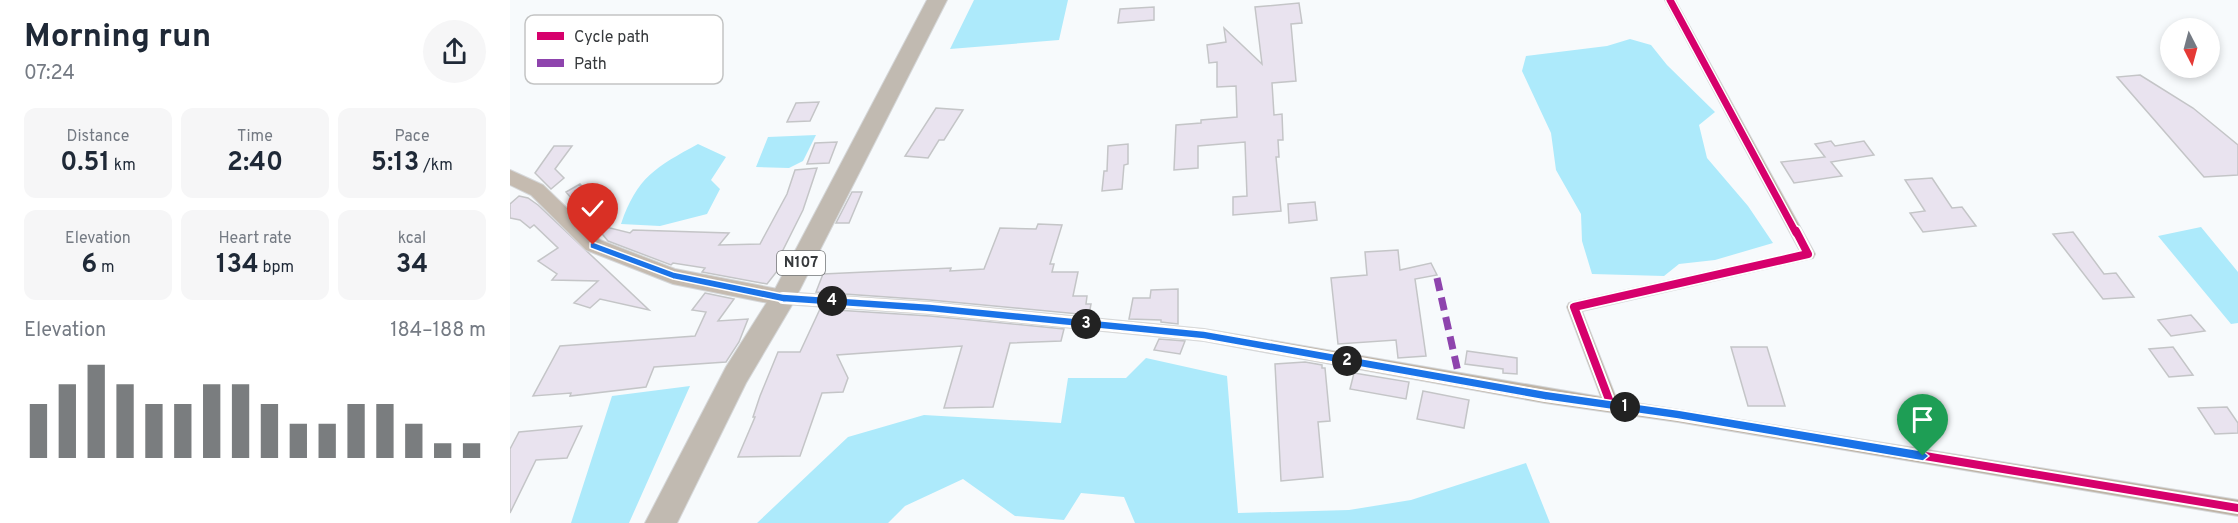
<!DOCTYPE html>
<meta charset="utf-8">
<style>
:root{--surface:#fff;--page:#f6f6f7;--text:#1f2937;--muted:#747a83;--accent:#7a7d7f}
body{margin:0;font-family:Overpass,sans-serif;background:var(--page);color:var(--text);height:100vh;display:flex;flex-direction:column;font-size:22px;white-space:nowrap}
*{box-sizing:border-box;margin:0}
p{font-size:20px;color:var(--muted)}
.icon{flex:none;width:33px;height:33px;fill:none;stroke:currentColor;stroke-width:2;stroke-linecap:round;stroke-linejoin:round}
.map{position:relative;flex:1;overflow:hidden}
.sheet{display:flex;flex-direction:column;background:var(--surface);width:510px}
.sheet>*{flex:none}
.needle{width:39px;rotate:174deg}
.tools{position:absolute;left:1650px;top:18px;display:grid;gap:12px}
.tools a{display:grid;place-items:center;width:60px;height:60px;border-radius:50%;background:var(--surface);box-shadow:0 3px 9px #0003;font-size:30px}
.pin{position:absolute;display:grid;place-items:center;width:51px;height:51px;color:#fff;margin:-62px -26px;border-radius:50% 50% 50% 0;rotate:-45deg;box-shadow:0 0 6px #0007}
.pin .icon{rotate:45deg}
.km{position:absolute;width:30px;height:30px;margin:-15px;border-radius:50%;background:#222;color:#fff;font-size:16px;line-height:30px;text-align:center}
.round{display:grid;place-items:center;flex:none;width:63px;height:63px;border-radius:32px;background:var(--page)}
.summary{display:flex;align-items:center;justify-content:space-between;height:102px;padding:0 24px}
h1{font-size:33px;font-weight:700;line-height:45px}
.figures{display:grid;grid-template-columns:repeat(3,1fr);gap:9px;height:102px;padding:6px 24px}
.figures div{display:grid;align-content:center;border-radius:12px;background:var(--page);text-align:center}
.figures b{font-size:26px;font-weight:700}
.figures small{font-size:16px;font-weight:400}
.figures p{font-size:16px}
.chart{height:168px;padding:12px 24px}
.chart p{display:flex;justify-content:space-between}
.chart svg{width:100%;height:108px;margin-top:6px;stroke:var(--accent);stroke-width:6}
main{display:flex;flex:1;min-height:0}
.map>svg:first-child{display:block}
</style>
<main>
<section class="sheet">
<div class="summary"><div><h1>Morning run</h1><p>07:24</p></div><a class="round"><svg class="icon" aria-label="share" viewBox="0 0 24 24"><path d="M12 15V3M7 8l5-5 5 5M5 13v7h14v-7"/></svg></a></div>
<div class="figures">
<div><p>Distance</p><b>0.51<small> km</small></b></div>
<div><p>Time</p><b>2:40</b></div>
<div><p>Pace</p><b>5:13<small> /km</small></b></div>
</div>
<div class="figures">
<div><p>Elevation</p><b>6<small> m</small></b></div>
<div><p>Heart rate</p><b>134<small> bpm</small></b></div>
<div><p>kcal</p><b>34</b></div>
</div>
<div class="chart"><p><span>Elevation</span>184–188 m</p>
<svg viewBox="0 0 160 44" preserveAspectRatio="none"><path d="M5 44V22M15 44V14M25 44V6M35 44V14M45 44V22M55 44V22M65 44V14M75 44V14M85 44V22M95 44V30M105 44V30M115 44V22M125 44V22M135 44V30M145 44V38M155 44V38"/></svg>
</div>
</section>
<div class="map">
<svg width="1728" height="523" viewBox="0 0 1728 523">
<rect width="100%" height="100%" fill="#f7fafc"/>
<!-- water -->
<path fill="#adeafb" d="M464,0H558L549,40L440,49Z
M1120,39L1141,45L1157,65L1205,112L1189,125L1197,158L1238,206L1263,243L1205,260L1169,264L1154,276L1082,274L1072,241L1071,214L1046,170L1041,133L1012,71L1016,56L1097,46Z
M306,135L293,161L279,168L246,167L258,137Z
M188,144L216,157L201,180L210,189L197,214L150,226L111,224C127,177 146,167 188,144Z
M1691,227L1728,272V323L1721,324L1648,236Z
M636,358L717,376L728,513L839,510L901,500L1016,463L1040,523H625L614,497L571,493L554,520L505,516L453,479L395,506L378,523H247L338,437L414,415L551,423L558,378H616Z
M180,386L119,523H61L102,396Z"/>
<!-- building -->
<path fill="#e9e3ef" stroke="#c4c5c7" stroke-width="1.5" d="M789,3L792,23L781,24L786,81L762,83L764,115L772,114L773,140H768L769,157H766L771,211L723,215V197L737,196L735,142L688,146V168L664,170L666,125L691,123V120L727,117L726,86L707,87V62L699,63L697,45L716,42L714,28L752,64L745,7Z
M644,7V20L608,23L610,9Z
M1630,75L1683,108L1728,145V175L1694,177L1607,77Z
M309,102L300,121L277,122L286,103Z
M426,108L453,110L434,140H429L418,158L395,156Z
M1321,141L1325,146L1354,141L1364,155L1321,162L1332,176L1284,183L1271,162L1315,157L1305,144Z
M327,142L319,163L297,164L305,143Z
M618,144V164L614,165L612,189L592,191L594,171H597L598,146Z
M44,146H62L45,169L54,178L41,189L25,173Z
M307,168L293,210L268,260L275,261L257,284L192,272L195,268L163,263L161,265L98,241L84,224L120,233L123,230L219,233L209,245L250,244L277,194L285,170Z
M1422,178L1442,208L1452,207L1466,226L1413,232L1400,213L1415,211L1395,180Z
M70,184L94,211L79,219L56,192Z
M342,192H352L339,223H326Z
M9,196L18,198L28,205L139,310L90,299L80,308L64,303L88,281L42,280L47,274L28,261L48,248L24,225L20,228L10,220L0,218V204Z
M805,202L807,220L779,223L778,204Z
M528,224L552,225L540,264H544L542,272H568L563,296H577L576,304H581L579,315L420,300L306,292L313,274L441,268L440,271L474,269L490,228L526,229Z
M1563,232L1594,274L1606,273L1624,297L1593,299L1543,234Z
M888,250L890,270L921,263L927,275L905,279L916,356L888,358L886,340L828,344L821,278L857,275L855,252Z
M668,289V324L651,322V320L619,319L623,298H640L641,290Z
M195,293L224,299L208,321L238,319L229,342L216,362L144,367L136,387L60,396L61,393L23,396L50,346L185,336L196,312L182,310Z
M310,309L420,316L554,329L551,341L500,343L483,407L434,408L452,346L327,355L338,378L333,392L312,393L290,456L228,457L245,417H243L250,396L268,352H290Z
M1681,315L1695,331L1661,336L1648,320Z
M649,339L675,341L670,354L644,350Z
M1221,347H1257L1275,406H1238Z
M1663,347L1683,375L1659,377L1639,349Z
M957,351L1007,358V374L993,373V369L955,364Z
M795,362L812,365V368H815L820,421L808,422L813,477L771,481L765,364Z
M844,373L899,382L896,399L840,389Z
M913,391L959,400L954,428L907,419Z
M1717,407L1728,423V433L1705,434L1688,408Z
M72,426L57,458L26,460L0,513V449L9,432Z"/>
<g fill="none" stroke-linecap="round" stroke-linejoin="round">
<defs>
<path id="street" d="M1155,0H1165L1305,254L1303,258L1298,259L1072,311L1107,400L1728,500V516L1168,422L1035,403L694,341L420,314L273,304L268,302L266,298L268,294L273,292L420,302L694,329L1091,397L1057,307L1059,303L1290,251Z"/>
<path id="secondary" d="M0,170L33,185L90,240L165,269L273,290L280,292L283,298L280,304L273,306L163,284L76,250L21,195L0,185Z"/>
<path id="highway" d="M417,0H437L282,305L236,383L167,523H135L216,367L264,291Z"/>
</defs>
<!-- street casing -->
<use href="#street" stroke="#d5d7d9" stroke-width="2"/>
<!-- secondary casing -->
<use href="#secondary" stroke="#d5d7d9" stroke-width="2"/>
<!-- highway casing -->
<use href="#highway" stroke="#d5d7d9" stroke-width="2"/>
<!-- street -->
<use href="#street" fill="#beb3a5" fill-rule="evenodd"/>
<!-- secondary -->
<use href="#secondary" fill="#c5bbb0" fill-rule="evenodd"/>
<!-- highway -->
<use href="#highway" fill="#c1bab1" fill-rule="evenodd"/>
<!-- quiet -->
<path stroke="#8e44ad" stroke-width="7" stroke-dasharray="13 7" stroke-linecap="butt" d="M927,278L950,381"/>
<defs>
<path id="cycleway-far1" d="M1160,0L1286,233"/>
<path id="cycleway" d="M273,298L420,308L694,335L1035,396L1168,415L1728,508
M1101,405L1064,307L1298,254L1286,231"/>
</defs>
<!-- cycleway-far1 casing -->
<use href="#cycleway-far1" stroke="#fff" stroke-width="10"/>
<!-- cycleway casing -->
<use href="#cycleway" stroke="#fff" stroke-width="12"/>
<!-- cycleway-far1 -->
<use href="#cycleway-far1" stroke="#d6006c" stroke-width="7"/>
<!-- cycleway -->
<use href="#cycleway" stroke="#d6006c" stroke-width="8"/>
</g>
<!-- route -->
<path fill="#1a73e8" stroke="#fff" stroke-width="1.5" d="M83,242L164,272L273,294L420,304L694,331L1035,391L1168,410L1413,451L1419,456L1413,461L1168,419L1035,400L694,339L420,312L273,302L163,279L80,248V243Z"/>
<g text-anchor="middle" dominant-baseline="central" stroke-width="4.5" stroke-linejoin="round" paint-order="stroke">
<!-- shield labels -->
<rect fill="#fff" stroke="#727476" stroke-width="1.5" x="267" y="251" width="48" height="24" rx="4.5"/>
<g font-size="15" font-weight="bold" fill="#36393c">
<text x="291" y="263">N107</text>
</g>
</g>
<!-- legend -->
<rect x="15" y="15" width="198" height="69" rx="9" fill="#fff" stroke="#c3c4c4" stroke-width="1.5"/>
<rect x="27" y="32" width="27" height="8" fill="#d6006c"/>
<rect x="27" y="59" width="27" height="8" fill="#8e44ad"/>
<g font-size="16" fill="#36393c">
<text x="64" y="42">Cycle path</text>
<text x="64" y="69">Path</text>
</g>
</svg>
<div class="tools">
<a><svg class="needle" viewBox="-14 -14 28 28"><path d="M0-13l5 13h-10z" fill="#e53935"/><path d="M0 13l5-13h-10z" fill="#747a83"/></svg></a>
</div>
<div class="pin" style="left:1413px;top:456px;background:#1e9e55"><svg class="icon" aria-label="arrive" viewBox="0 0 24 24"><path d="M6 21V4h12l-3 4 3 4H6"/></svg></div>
<div class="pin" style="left:83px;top:245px;background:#d93025"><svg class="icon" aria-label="check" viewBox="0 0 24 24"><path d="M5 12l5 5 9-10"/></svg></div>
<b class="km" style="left:1115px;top:407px">1</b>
<b class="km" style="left:837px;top:361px">2</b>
<b class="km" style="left:576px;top:324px">3</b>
<b class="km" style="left:322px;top:301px">4</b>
</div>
</main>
